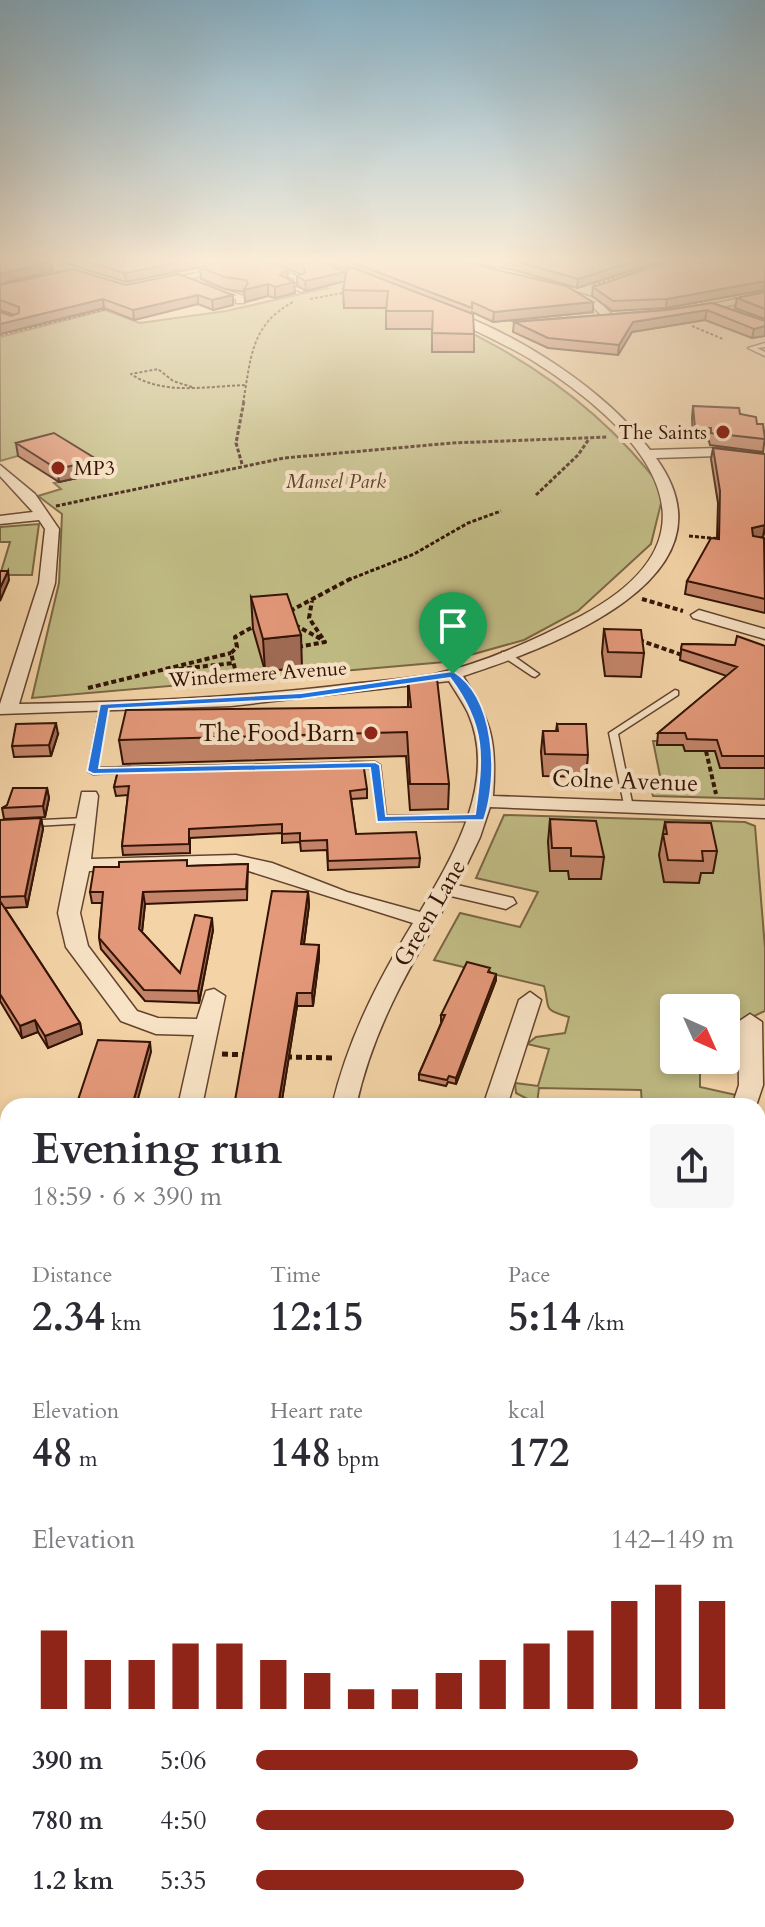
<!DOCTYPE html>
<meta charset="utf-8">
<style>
:root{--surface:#fff;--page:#f7f7f7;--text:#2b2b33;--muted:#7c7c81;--accent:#8f2418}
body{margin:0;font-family:Cardo,serif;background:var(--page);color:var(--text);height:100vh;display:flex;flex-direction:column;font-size:30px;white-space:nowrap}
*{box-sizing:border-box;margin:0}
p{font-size:26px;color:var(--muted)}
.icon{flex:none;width:44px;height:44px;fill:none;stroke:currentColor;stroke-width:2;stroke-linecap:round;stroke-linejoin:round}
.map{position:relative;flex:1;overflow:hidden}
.side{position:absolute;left:0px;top:1098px;width:766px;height:830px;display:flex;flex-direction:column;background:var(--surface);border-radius:24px 24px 0 0;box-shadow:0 4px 12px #0003}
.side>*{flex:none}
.needle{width:52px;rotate:135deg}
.controls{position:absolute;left:660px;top:994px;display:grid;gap:16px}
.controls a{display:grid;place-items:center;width:80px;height:80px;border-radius:8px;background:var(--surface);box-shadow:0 4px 12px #0003;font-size:40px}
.pin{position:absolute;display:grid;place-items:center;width:68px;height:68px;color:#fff;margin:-82px -34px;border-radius:50% 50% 50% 0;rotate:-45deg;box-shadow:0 0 8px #0007}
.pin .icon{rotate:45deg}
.round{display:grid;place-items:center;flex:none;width:84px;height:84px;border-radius:8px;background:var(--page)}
.summary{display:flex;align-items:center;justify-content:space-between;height:136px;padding:0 32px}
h1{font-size:44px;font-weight:600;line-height:60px}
.figures{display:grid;grid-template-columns:repeat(3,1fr);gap:12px;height:136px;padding:8px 32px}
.figures div{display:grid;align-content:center}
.figures b{font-size:40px;font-weight:600}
.figures small{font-size:22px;font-weight:400}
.figures p{font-size:22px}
.chart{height:224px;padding:16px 32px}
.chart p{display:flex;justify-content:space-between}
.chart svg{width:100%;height:144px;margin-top:8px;stroke:var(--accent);stroke-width:6}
ul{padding:0 32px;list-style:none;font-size:26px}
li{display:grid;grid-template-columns:128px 96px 1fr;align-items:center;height:60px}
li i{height:20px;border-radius:10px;background:var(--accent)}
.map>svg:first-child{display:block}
</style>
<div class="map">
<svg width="765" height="1927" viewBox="0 0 765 1927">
<rect width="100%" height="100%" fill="#f4d4a7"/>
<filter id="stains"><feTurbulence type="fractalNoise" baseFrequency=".0025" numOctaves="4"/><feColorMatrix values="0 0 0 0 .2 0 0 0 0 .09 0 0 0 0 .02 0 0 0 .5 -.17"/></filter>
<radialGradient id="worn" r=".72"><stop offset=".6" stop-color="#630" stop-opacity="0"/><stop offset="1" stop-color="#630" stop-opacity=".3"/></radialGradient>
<!-- green -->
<path fill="#c0bb84" stroke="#7a6744" stroke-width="2" d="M295,262C440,312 570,364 664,491L651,544L578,611L524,640L445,662L32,698L59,583L62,514L38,496L61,489L54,483L97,473L56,445L0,461V337L105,310L140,323L226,311L327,288L259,264Z
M39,524L32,575H0L10,542H0V527Z
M653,741H674L675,745H683L685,751H715L721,768H765V799L653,796L652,792L663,791Z
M504,815L745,822L755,826L765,948V1011L732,1026L726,1025V1008H674V1060H700V1087L736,1095L732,1106H642L641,1090L539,1088L537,1104L516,1093L515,1083L538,1086L549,1049L527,1044L536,1037L565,1033L569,1017C540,1009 551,1008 544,986L434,960L460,913L520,927L538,892L476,878Z
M0,1306L8,1318V1521L0,1514Z
M758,1419H765V1532H758Z"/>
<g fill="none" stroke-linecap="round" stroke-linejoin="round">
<defs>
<path id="lane" d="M274,269L303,278V280L289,285L303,290V292L283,286V284L296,279L272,271Z
M765,343V347L757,348L765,352V356L748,348Z
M502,652H508L539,674L535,677L532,676L502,656Z
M675,690L678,691V695L618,734L633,807L628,810L625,809L609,733Z
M104,703L108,706L98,768L130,767L133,768V772L93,774L88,771L100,706Z
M351,762H375L380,765L386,816L480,815L485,818L480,821H378L371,768L348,767L346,765Z
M85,818L88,819L90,821L88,823L0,828V822Z"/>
<path id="street" d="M35,262H49L97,280L89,282Z
M241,262H259L160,286L155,283Z
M206,284L247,297L244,303H236V299L219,297L203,289Z
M559,287L597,299L614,317L605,319L589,303L556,292Z
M765,293V299L688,313L683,310Z
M448,310C518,334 606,390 650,450L718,448L765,455V463L718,456L656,458C744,579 548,648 463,676C492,723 497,741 493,796L765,806V818L490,807L480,837L457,885L513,898L516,903L506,909L451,896C410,967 374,1025 356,1106H332C348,1039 377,982 413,923L236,867L89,871L80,913L88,946L137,1011L158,1018L197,1019L206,991L214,989L225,996L202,1106H178L194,1035L156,1034L121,1021L66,947L58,913L82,792H96L98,796L91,859L236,855L272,863L347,892L420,912C454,855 498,780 468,713C463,702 455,691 449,681L231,706L0,714V704L39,583L45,529L39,520L0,524V516L33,512L0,476V465L35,494L59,529L55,583L19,704C130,702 241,698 351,684C379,681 408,679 435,674C485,663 536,639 581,616C739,532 638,426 530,359C503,343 473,330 444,315Z
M699,610L765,629V639L693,618L691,615Z
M530,992L541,1000L507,1106H483L519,1000Z
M750,1014L762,1022L763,1085L756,1106H732L739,1085L738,1022Z
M758,1550H765V1582H758Z
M0,1569L8,1572V1608L0,1605Z
M345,1920H385V1927H345Z"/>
</defs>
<!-- lane casing -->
<use href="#lane" stroke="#63432e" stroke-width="3"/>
<!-- street casing -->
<use href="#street" stroke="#63432e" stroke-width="3"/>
<!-- path-far5 -->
<path stroke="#331305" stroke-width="2" stroke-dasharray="3 2" stroke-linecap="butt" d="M326,262L349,270
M467,262L504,272
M593,285L666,262
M310,299L348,292
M692,326L723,339
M0,335L111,308
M192,387L173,381L158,369L131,374C163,396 209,386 246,385
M243,403C251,359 250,325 293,302"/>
<!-- path-far4 -->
<path stroke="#331305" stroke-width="3" stroke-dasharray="4 2" stroke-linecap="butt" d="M242,464L236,443L244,401
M536,495L578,455L589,439
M56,506L284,458L452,443L608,437
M689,536L721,539
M348,580L414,554L468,523L501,511"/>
<!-- path-far3 -->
<path stroke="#331305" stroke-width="4" stroke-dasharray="5 3" stroke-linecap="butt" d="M642,599L683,611
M290,611L352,578
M295,625L321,639
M639,640L685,656
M298,647L325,642L309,618L312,601
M179,669L234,663
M231,683L236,673L231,653L237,647L235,637L258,624
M88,688L231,653
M706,751L716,794"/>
<!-- path-far2 -->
<path stroke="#331305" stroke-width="5" stroke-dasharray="6 4" stroke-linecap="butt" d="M222,1054L248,1055
M286,1057L336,1058"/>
<!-- path-far1 -->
<path stroke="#331305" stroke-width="6" stroke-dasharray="7 5" stroke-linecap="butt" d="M758,1197H765
M0,1296L8,1308
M0,1331L8,1327
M758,1413H765"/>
<!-- path -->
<path stroke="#331305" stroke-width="8" stroke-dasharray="10 6" stroke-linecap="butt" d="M0,1507L8,1512
M758,1598H765
M0,1626L8,1633
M0,1660L8,1651
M270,1920V1927
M23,1927L27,1920"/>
<!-- lane -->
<use href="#lane" fill="#f8e3c6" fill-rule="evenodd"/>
<!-- street -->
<use href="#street" fill="#f8e3c6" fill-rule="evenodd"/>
</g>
<!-- wall -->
<path fill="#c48469" stroke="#331305" stroke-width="2" d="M61,262H321L345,272V281L306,291L297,285V276L301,274L287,269L288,278L295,293L275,298L268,296L245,302V292L225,289L201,279L200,267L210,265L126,282Z
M328,262H463L593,312L493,322L472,312L474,334V352H432V329H386V308H344L343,290L348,270Z
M464,262H658L577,288L514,270Z
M765,262V292L764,290L666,308L612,311L592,296L593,287Z
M0,285H126L233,295V305L213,310L198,304L134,320L104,308L0,334V312L11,316L15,315L0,310Z
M765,292V319L735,308L737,298Z
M712,303L765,321L752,338L705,320L632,332L618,355L548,348L513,332L514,322L667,310Z
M693,406L740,414L757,424L765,437L763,452L710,445L709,441L693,440L692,418Z
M16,443L98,460L100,473L59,482L18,456Z
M713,448L765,454V530L763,537H761L763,545H765V613L685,594L687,581L717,539L718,503L711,459Z
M251,597L302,668L265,671L253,629Z
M604,629L644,653L641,677L605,676L602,653Z
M682,644L765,646V768H720L715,751H685L683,745H657L658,733L727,676L680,660Z
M408,679L449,784L448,809L410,810L406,756L123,764L119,740L408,707Z
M557,724L588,755L586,777L543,776L541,752L543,731H556Z
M58,734L51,756L14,757L12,746Z
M119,767L367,789V798L351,799L356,834L420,858L419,867L328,870L327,850L301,851L300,842L282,843V833L190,838V853L123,855L122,846L128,795L116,796L114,787Z
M47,788L49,798L45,817L4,819L2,808Z
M41,818L43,829L27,907L5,908L80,1023L82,1034L48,1048L38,1032L22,1038L0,1001V820Z
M550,819L604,857L601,879H569L568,871H550L548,842Z
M665,822L717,851L713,873H701L699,883L664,882L659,855Z
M248,864L247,900L145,904L142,932L180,973L213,930L199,1003L145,1001L101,949L99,938L102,903H92L90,892L188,866Z
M308,892L309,905L304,944L319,958L313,1006H297L281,1106H234Z
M490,972L496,980L456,1084L448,1082L446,1086L419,1080V1074L442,1021H441V1015Z
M758,1212H765V1246H758Z
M758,1345H765V1387H758Z
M758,1606L765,1608V1709L758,1701Z"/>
<!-- shaded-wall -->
<path fill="#a06b55" stroke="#331305" stroke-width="2" d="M51,262L52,271L0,284V274Z
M179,262H225L126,282L125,273Z
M631,262H658L577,288L578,279Z
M287,268L288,280L294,282L295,293L275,298V287L280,275Z
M345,272V281L306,291L305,281Z
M765,281L764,290L666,308L667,299Z
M268,284V296L245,302L244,290Z
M198,295V304L134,320L133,310Z
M233,295V305L213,310L212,300Z
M103,299L104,308L0,334V324Z
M593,302V312L493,322L494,312Z
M707,310L705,320L632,332L618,355L619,345L633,322Z
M765,326V336L752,338L754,329Z
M98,460L100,473L59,482L57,469Z
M765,525L763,537L750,540L752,528Z
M8,571L9,580L0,601V588Z
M301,635L302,668L265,671L263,639Z
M56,723L58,734L51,756L49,745Z
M47,788L49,798L45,817L43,806Z
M41,818L43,829L27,907L25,896Z
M143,892L145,904L141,941L139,929Z
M308,892L309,905L302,957L301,944Z
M212,918L213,930L199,1003L198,991Z
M319,945V958L313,1006L312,993Z
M496,974V980L456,1084V1078Z
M297,993V1006L281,1106H278Z
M35,1020L38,1032L22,1038L20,1026Z
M80,1023L82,1034L48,1048L45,1036Z
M150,1042L151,1052L136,1106H132Z
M8,1274V1285H7L4,1275Z
M8,1842V1858L0,1870V1854Z"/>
<!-- building -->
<path fill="#e4997a" stroke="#331305" stroke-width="2" d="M0,262H51L0,274Z
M89,262H179L125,273Z
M223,262H268L287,268L280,275L294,282L275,287L268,284L244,290L248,283L246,280L224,277L200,267Z
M292,262H321L345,272L305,281L297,276L305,273L304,266Z
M351,262H463L566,286L593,302L494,312L472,302V308Z
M519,262H631L578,279Z
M667,262H765V281L667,299L613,301L593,287Z
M348,266L473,314L474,334L432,333L433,311H386L388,291L343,290Z
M73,269L126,285L179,274L233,295L212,300L198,295L133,310L103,299L0,324V312L11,316L19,313V307L0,300V285Z
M765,292V309L737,298Z
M712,303L765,321V326L754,329L707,310L633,322L619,345L548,338L514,322L667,310Z
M693,406L739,408L740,414L756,417L757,424H763L765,439L711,433V428H695Z
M54,433L98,460L57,469L16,443Z
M713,448L765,454V525L752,528L753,536L764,538L765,599L687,581L711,538L719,539L720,491Z
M0,571H8L0,588Z
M287,594L301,635L263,639L251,597Z
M604,629L641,630L644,653L608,652Z
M737,636L765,646V756H722L717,740L687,739L685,733H658L737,667L681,649L682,644L735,645Z
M408,679H437L449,784H410L407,732L119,740L126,710L411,707Z
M56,723L49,745L12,746L16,724Z
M557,724H586L588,755L545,754L543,731H558Z
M363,762L367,789L350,791L356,834L416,832L420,858L328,861L327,840L300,841V833L282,834V824L189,829V844L122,846L129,786L114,787L119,767Z
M13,788H47L43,806L2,808L7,805Z
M41,818L25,896L0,897V820Z
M550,819L596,821L604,857L571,856V848H552Z
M665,822L711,823L717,851H702L703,861L668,860L663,834H667Z
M187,860V866L248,864L246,889L143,892L139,929L180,973L195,915L212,918L198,991L144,990L99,938L103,892H90L94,867H119V862Z
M272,891L308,892L301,944L319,945L312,993H297L278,1106H234Z
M0,901L80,1023L45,1036L35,1020L20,1026L0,994Z
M467,962L490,968L488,972L496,974L456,1078L449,1076L447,1080L419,1074L445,1015H441Z
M98,1040L150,1042L132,1106H76Z
M0,1166L8,1178V1274L4,1275L0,1258Z
M758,1212H765V1239H758Z
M758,1345H765V1375H758Z
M761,1604L765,1608V1672L758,1665V1606Z
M5,1720L8,1722V1842L0,1854V1728Z
M167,1920H228L227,1927H166Z"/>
<!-- sky -->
<linearGradient id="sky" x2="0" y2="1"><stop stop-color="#89b6ce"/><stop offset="0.49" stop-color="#faecd7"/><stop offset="1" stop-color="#faecd7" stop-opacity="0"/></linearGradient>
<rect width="765" height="532" fill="url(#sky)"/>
<!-- route -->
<path fill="#1a73e8" stroke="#fff" stroke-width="2" fill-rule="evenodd" d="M453,671C496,698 499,777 484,820L377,822L370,768L93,774L87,771L100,704L301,693ZM450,678C486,726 483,757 475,814L386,816L380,765L375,762L99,768L109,709L301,699Z"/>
<!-- markers -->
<g fill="#8f2418" stroke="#f8e3c6" stroke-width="3">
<circle cx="723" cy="432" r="8"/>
<circle cx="58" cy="468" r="8"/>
<circle cx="371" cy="733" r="8"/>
</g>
<g text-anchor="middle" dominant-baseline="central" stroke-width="8" stroke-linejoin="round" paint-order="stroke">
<!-- far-poi labels -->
<g font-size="20" fill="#331305" stroke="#f8e3c6" text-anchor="end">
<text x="707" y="432">The Saints</text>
<text x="74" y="468" text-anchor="start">MP3</text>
</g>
<!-- far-park labels -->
<g font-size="20" font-style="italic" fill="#5d452b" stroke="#f8e3c6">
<text x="336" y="481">Mansel Park</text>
</g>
<!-- far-street labels -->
<g font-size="20" fill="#331305" stroke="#f8e3c6">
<text transform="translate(258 674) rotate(-4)">Windermere Avenue</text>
</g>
<!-- poi labels -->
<g font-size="24" fill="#331305" stroke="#f8e3c6" text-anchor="end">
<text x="355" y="733">The Food Barn</text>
</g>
<!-- street labels -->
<g font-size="24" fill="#331305" stroke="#f8e3c6">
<text transform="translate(625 781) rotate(2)">Colne Avenue</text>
<text transform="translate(430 913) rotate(-60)">Green Lane</text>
</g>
</g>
<rect width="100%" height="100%" filter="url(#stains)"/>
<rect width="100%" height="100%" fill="url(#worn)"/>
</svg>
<div class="controls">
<a><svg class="needle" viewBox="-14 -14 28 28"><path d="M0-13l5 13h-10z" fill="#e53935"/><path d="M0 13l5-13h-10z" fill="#7c7c81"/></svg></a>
</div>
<div class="pin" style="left:453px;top:674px;background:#1e9e55"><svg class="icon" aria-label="arrive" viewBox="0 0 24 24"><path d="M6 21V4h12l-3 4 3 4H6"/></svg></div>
<section class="side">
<div class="summary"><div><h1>Evening run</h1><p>18:59 · 6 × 390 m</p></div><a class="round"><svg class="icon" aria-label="share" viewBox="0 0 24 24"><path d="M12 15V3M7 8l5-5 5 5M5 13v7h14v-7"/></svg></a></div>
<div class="figures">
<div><p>Distance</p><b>2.34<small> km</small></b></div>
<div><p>Time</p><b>12:15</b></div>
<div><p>Pace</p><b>5:14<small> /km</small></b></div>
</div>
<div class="figures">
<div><p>Elevation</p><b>48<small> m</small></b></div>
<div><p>Heart rate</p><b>148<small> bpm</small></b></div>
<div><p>kcal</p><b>172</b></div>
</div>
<div class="chart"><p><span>Elevation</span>142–149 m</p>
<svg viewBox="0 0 160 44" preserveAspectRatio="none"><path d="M5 44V20M15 44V29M25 44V29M35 44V24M45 44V24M55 44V29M65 44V33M75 44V38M85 44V38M95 44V33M105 44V29M115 44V24M125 44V20M135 44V11M145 44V6M155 44V11"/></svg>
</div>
<ul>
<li><b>390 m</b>5:06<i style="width:80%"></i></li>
<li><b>780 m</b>4:50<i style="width:100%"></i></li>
<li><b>1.2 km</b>5:35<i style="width:56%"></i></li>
</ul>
</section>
</div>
